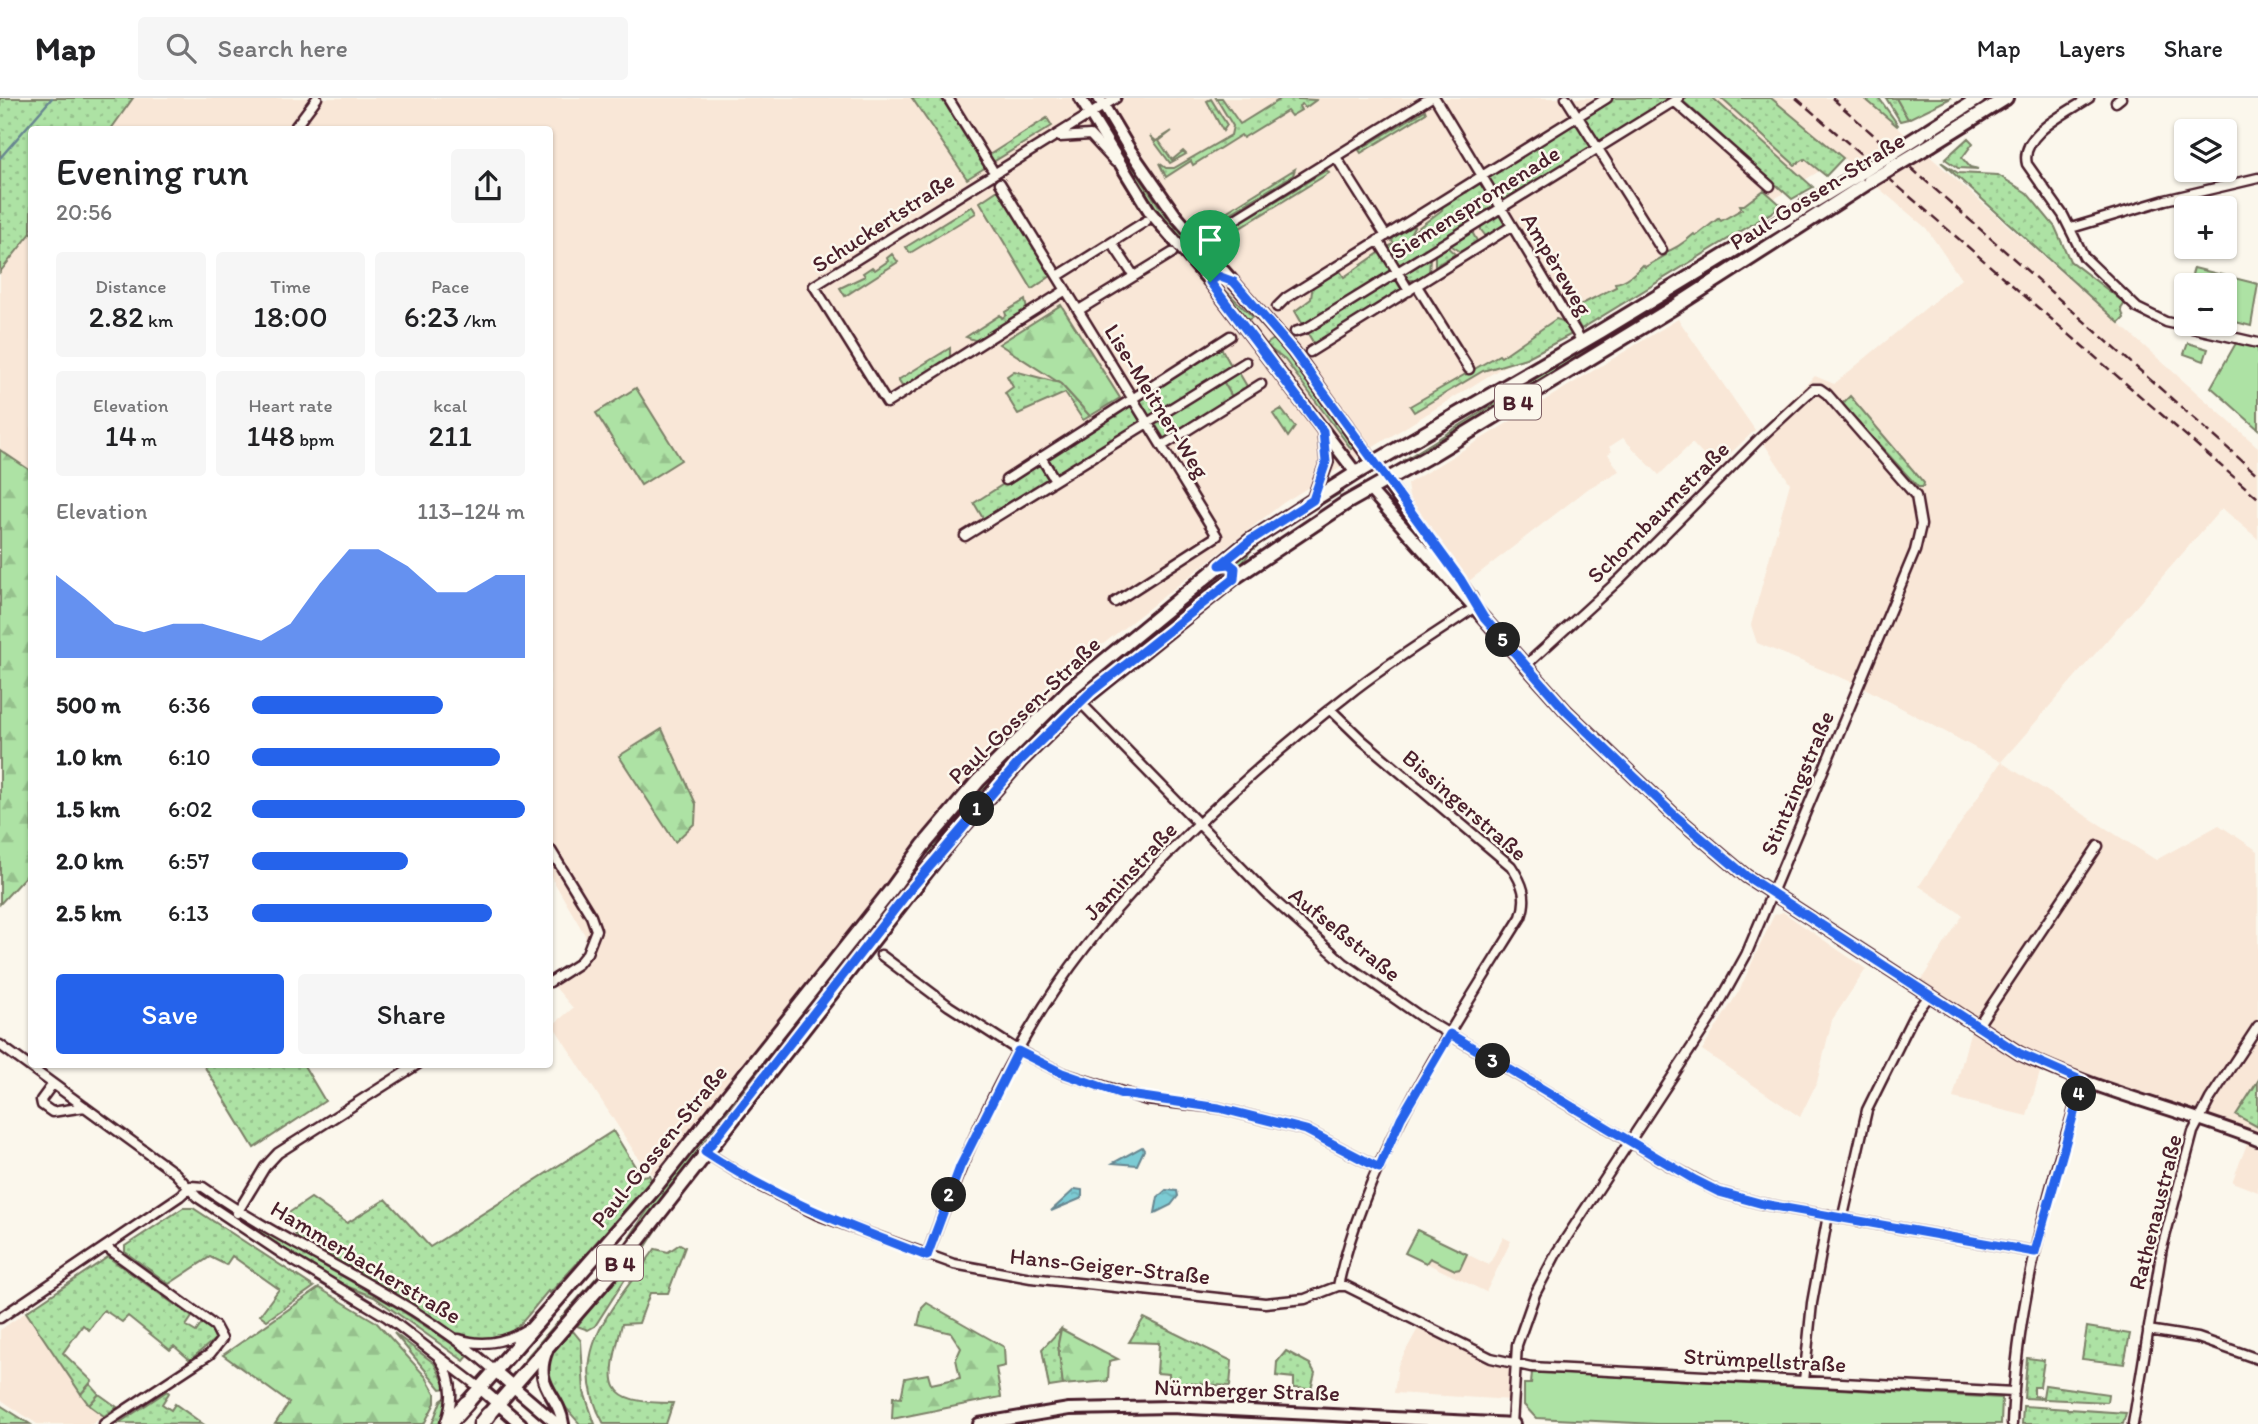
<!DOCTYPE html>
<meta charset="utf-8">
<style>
:root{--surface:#fff;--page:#f6f6f6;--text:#202124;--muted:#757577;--line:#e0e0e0;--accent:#2563eb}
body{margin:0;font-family:Itim,sans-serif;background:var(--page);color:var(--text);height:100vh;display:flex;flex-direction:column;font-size:26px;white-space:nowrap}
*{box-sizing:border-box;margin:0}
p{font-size:23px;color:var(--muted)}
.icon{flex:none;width:38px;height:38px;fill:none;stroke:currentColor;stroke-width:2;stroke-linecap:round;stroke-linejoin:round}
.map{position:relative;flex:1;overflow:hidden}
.side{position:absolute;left:28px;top:28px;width:525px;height:942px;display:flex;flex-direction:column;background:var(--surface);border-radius:7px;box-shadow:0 2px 5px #0004}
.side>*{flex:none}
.fabs{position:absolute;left:2174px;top:21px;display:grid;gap:14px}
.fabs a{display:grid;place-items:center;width:63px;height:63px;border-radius:7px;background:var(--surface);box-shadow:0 2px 5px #0004;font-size:35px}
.pin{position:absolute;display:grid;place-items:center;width:60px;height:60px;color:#fff;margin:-72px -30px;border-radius:50% 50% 50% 0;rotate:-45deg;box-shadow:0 0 7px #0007}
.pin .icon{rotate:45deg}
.km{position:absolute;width:35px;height:35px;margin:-18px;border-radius:50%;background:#222;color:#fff;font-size:19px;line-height:35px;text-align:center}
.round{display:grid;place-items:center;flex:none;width:74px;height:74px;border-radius:7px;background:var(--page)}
.overview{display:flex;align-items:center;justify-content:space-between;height:119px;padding:0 28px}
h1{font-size:38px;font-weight:600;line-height:52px}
.metrics{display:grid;grid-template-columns:repeat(3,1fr);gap:10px;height:119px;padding:7px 28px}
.metrics div{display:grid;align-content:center;border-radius:7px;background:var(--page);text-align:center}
.metrics b{font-size:30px;font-weight:600}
.metrics small{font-size:19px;font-weight:400}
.metrics p{font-size:19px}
.chart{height:196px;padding:14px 28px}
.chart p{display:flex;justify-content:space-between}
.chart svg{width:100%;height:126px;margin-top:7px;fill:var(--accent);opacity:.7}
.cta{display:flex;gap:14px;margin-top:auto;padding:14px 28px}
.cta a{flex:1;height:80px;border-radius:7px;background:var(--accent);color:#fff;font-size:28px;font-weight:600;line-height:80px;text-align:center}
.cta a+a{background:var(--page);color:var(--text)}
ul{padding:0 28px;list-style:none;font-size:23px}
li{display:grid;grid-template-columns:112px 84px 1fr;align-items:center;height:52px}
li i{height:18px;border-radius:9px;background:var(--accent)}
header{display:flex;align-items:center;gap:42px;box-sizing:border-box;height:98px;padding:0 35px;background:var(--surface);border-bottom:2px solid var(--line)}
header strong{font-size:33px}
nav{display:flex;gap:38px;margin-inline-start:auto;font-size:24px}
.search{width:490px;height:63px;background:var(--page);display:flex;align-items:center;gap:18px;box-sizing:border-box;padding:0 24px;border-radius:7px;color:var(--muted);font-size:26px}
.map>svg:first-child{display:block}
</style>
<header>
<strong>Map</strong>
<div class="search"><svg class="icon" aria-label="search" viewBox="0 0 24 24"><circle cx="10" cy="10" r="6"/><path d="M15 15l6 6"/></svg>Search here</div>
<nav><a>Map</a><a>Layers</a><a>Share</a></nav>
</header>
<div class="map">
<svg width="2258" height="1326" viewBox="0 0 2258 1326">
<defs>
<pattern id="grass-dots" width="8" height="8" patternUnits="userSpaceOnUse" patternTransform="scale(1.75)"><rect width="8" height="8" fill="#ade2a4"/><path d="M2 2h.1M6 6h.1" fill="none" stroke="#96c18d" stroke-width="1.8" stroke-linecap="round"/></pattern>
<pattern id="forest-firs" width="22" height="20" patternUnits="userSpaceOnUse" patternTransform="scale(1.75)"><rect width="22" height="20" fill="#ade2a4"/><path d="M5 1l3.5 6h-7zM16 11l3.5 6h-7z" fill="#96c18d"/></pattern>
<pattern id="water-ripples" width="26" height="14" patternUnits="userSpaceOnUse" patternTransform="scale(1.75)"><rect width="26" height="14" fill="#7bcbd4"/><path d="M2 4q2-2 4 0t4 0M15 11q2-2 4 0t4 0" fill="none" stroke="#6caeb6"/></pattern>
</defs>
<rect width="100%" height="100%" fill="#fbf7ec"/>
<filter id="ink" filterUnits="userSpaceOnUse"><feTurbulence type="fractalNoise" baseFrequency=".0143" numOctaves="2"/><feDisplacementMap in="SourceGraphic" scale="14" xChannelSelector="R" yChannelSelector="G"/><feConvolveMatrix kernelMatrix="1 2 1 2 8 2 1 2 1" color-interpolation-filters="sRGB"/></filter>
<g filter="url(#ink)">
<!-- built -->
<path fill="#f9e7d7" d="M133,0H1864L2258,349V441L2222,410L2001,664L2156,762L2219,727L2258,753V1094L2232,1084L2251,1036L2127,995L2041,971L2027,1018L1953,1000L1972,927L1916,890L1963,817L1919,788L2001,664L1859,587L1757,545L1751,527L1790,385L1757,335L1815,278L1834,286L1961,181L1926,130L1842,59L1283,405L1070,572L999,666L860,838L666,1087L644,1069L553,927L573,910L555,889L587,855L585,837L550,777V32H111Z
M31,135V373L0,352V174Z
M1678,221L1755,332L1715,370L1692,345L1659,377L1623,340L1609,349L1612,353L1608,356L1619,373L1589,390L1469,483L1409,399L1407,386Z
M1783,814L1866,871L1832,922L1817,984L1800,1019L1702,952L1739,893L1774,817Z
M1503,1139L1511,1143L1486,1194L1426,1165L1429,1159L1454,1172L1459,1171L1467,1156L1489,1167Z
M26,1214L89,1307L104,1318L92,1326H37L0,1301V1232Z
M1421,1225L1515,1267L1513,1302L1394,1295L1398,1267Z"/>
<!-- grass -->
<path fill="url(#grass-dots)" stroke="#7c8068" stroke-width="2" d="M0,0H133L111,31L32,32L31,135L0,174Z
M912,0H944L986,69L967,81Z
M1216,0H1222L1240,26L1282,0L1316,2L1305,10L1302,6L1299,8L1301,12L1291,18L1287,13L1243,40L1241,37L1193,67L1191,63L1166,79L1159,65L1166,70H1174L1231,37L1233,28Z
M1613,0H1670L1597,45L1582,19Z
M1685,0H1713L1813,89L1792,101L1682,2Z
M1721,0H1771L1843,60L1826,78L1805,61L1795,67Z
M1864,0H1879L1898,27L1897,28Z
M1886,0H1896L1908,21L1900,23Z
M1211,1L1227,27L1223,33L1207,3Z
M1425,12L1426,15L1361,55L1359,52Z
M1047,20L1052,28L993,64L989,57Z
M1577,23L1592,48L1501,105L1485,80Z
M1172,33L1159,43L1172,62L1183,53L1186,56L1170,65L1150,38L1156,43Z
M1111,37L1165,117L1214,174L1209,175L1155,111L1108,39Z
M1968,40L1973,45L1962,60L1970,69L1978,71L1958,70L1945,61Z
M1941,64L1958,75L1998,77L2027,95L2055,129L2070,163L2125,205L2121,211L2124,220L2119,225Z
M1295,71L1293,77L1215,125L1213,122Z
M1327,72L1329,75L1227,138L1223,135Z
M1481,83L1496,108L1398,168L1386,150L1394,146L1392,143L1397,134L1418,121L1410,136L1442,112L1443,106Z
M998,92L1051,178L1032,191L980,104Z
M1764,92L1782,108L1581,231L1573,216L1576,209L1616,189L1615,185C1626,184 1636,174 1643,167L1645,169L1666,157L1665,154C1676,151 1685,144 1694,136L1696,138L1719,120L1721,123L1742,111L1740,107H1744Z
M972,108L976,115L910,155L906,149Z
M1500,114L1509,128L1488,141L1481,132V126Z
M1471,132L1477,143L1461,154L1449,146Z
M1446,148L1455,156L1435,168V154Z
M1382,153L1394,172L1303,227L1295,213L1311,201L1313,185L1338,170L1344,179Z
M892,156L898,164L845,198L840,190L865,178L863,175L872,169L875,172L888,163L887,160Z
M1430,158L1429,178L1422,182H1406L1402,175Z
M1396,177L1406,192L1316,249L1307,234Z
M1223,190L1253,219L1246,223Z
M1665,200L1668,206L1406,366L1404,362Z
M1025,202L1027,212L977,243L966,239L1000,217L1002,220L1006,217L1005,214Z
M1556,221L1566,224L1572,236L1526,260L1483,273L1414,314L1410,308L1499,257L1501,259Z
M1274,241L1282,250L1354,349L1351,351L1349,348L1285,262L1265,247Z
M1220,248L1232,269L1149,319L1138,300Z
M950,250V262L904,291L898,282Z
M1014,273L1060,285L1090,318L1083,322L1065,295L1018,316L1005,295L1013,289L1007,278Z
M1238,273L1248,290L1232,299L1223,283Z
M1850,298L1924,385L1923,389H1918L1842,306Z
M1129,305L1141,325L984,422L974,405Z
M1281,311L1295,329L1288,339L1273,316Z
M1339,391L1342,394L1268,439L1250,454L1238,472L1233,462Z
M1229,468L1232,471L1161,525L1151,538C1069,603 999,677 931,757L927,754L968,705L1052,617Z
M907,783L640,1132L528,1264L525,1261L624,1148L660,1093Z
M203,966H303L325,1003L254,1050Z
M2258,983V1029L2236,1017Z
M613,1033L641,1078L649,1077L652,1083L550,1195L548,1193C522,1223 506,1258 456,1235L298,1142L287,1116L311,1100L347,1125L386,1101L430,1149Z
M679,1097L595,1228L588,1232L577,1228L582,1222L580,1220Z
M183,1110H193L314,1189L267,1222L260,1217L279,1191L232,1158L226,1167L210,1159L169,1186L125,1154V1148Z
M248,1124L399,1211L469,1257L464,1263L374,1199L346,1188L254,1132L247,1126Z
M680,1146L685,1149L668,1195H650L639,1225L622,1226C607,1287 601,1305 673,1305L666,1326H604C563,1253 615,1209 655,1151L668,1154Z
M108,1159L192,1219L186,1228L196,1234L202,1225L212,1232L215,1241L190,1262L174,1248L170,1252L128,1218L122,1224L104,1212L89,1232L83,1227L63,1255L92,1283L81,1296L26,1214Z
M1144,1220L1232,1263L1230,1288L1169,1284V1276L1157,1275L1159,1245L1129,1244Z
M2087,1229L2130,1236L2124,1266L2082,1261Z
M1061,1231L1058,1246L1063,1287L1049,1289L1042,1251Z
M573,1233L581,1243L584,1294L595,1326H580C562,1306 535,1277 555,1250C561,1240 567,1239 573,1233Z
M394,1235L434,1265L447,1290L441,1291Z
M1286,1253L1310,1266L1315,1275L1311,1291L1294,1290V1280L1276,1278L1277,1264Z
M2027,1260L2044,1262L2040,1289H2034V1298L2043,1299L2045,1287L2108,1296L2107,1304L2024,1300Z
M167,1293L169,1295L162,1306L171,1312L175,1306L203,1326L119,1325Z
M99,1296L117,1309L104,1318L89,1307Z
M448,1298L446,1314L440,1326H432L441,1303Z
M0,1307L30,1326H0Z
M2023,1308L2126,1315L2123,1326H2022Z"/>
<!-- forest -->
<path fill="url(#forest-firs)" stroke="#7c8068" stroke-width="2" d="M1061,207L1120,300L1090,318L1061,286L999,246Z
M1223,283L1232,299L1165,342L1155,326Z
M636,290L681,362L641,387L596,315Z
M0,352L31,373L32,771L0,806Z
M662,631L696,706L695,725L675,744L619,658Z
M319,1190L376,1224L426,1279L435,1295V1305L424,1326H275L289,1305L223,1257Z
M927,1205L1004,1249L1005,1268L996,1270L1001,1299L892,1321L893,1299L901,1300L905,1280L928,1276L931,1286L960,1280L956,1261L961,1250L951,1235L918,1227L922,1210Z
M1061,1231L1118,1261L1109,1263L1108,1283L1063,1287L1058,1246Z"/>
<!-- green -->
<path fill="#ade2a4" stroke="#7c8068" stroke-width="2" d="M1896,0H1951L1908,21Z
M2194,170L2258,186L2251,228L2224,221V187H2189Z
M2188,245L2208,251L2204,263L2184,256Z
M2236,245L2258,249V331L2211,289Z
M1417,1132L1467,1156L1460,1171L1455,1172L1430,1160L1426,1165L1405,1155Z
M1532,1274L2002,1300L2001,1326H1656L1536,1320L1524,1307V1286H1531Z
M90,1286L99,1296L89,1307L81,1296Z"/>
<!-- water -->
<path fill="url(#water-ripples)" stroke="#678690" stroke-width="2" d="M1142,1049L1144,1052L1137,1067L1113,1065Z
M1075,1091L1082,1092V1100L1051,1113Z
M1166,1092L1177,1093L1178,1098L1171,1107L1155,1115L1158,1099Z"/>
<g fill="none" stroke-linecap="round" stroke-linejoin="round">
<!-- stream -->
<path stroke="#678690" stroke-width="2.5" d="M0,60L52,0"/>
<defs>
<path id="street" d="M948,0L992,71
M1435,0L1582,244
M1566,0L1662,152
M2089,0C2069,14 2019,36 2027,66L2063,117L2084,159L2137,210L2166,224L2258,245
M1674,3L1770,88
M2116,4L2121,0
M293,32L317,0
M1060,39L1090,37L1115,64
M1336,59L1386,138
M1000,85L1217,438L1115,504
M2071,130L2165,102L2258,80
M1378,142L1409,193
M1112,145L1134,178
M1200,147L1224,128L1430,0
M1058,178L1146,123
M1417,188L1469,271
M1066,192L887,305L814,188L1116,0
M1277,209L1286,200L1607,0
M1079,212L1172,155
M1295,234L1307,230L1679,0
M1310,254L1512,128
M1162,348L1261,286
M1041,359L1055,382
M1006,382L1230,238
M965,438L1246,264
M1080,604L1268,797L1344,865L1421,919L1669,1067L1719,1094L1763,1106L2035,1154
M1330,611L1362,642L1511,768C1523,786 1528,799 1521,819C1452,930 1366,1058 1338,1188
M550,751L591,818L596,832L587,855L578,866L550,884
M881,857L949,908L1019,953L1062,975L1147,1002L1219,1010L1306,1032L1379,1070
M1977,929L2098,748
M0,947L175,1075L197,1099L281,1155L387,1219L480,1290
M52,987L41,1002L42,1007L52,1014L85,1009
M705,1054L756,1086L818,1117L954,1166L1031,1180L1265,1205L1305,1201L1338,1188H1346L1491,1260L1531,1269L2014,1294
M191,1088L203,1089C297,1155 409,1196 495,1273
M237,1115L265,1069L278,1055L418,966
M1843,1118L1867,1012L1913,919L1929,898
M927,1158C961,1064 1001,970 1058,887C1129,782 1249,674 1349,596C1389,564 1433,538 1475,509
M0,1220L180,1098L191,1088
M2148,1232L2198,1240L2258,1261
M459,1241C482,1249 506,1244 527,1231
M439,1260C453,1279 454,1301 446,1323
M1804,1283L1812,1205L1828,1117
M104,1326L210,1256L222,1241L215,1228L106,1149
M1512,1326L1517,1247L1535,1196L1557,1154L1711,920L1746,857L1915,453L1921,427L1916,398L1827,296L1820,291H1813L1759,341L1620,481L1525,568
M2012,1326C2016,1209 2047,1094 2083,983
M2133,1326L2162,1150L2193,1034L2210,1001L2258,928"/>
<path id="secondary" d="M1080,0L1150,114L1210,184L1356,375
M1099,0L1130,52L1176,118L1294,254L1374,366
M1386,383L1471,500
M1370,392L1566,613L1673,716L1746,778L2019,955C2095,993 2179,1011 2258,1042
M1313,402L1327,364L1324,336
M547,1252C532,1289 559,1295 563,1326
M495,1273L557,1326
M480,1290L521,1326
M979,1326L1069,1311L1171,1309L1514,1326"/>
<path id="primary" d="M1921,37L1979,0
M1932,46L2006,0
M467,1305L653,1092L891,792L923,748L978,683L1069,592L1251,442L1356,375L1601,233L1859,76
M488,1317L622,1163L952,741L1020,663L1080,604L1234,480L1346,405L1431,357L1676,208L1869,84"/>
<path id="highway" d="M448,1326L467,1305
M481,1326L488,1317"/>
</defs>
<!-- street casing -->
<use href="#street" stroke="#4a1f2b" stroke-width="13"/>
<!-- secondary casing -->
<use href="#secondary" stroke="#4a1f2b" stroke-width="16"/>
<!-- primary casing -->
<use href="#primary" stroke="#4a1f2b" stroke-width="18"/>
<!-- highway casing -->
<use href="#highway" stroke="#4a1f2b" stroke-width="19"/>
<!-- street -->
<use href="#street" stroke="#fbf7ec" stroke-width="8"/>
<!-- secondary -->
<use href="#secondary" stroke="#fbf7ec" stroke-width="10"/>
<!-- primary -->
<use href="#primary" stroke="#fbf7ec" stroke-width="12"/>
<!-- highway -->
<use href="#highway" stroke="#fbf7ec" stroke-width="14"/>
<!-- rail -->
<path stroke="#4a1f2b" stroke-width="2.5" stroke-dasharray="10 5" stroke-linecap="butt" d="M1796,0L2258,400
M1832,0L2258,377"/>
<defs>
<path id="primary-bridge" d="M1859,76L1921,37
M1869,84L1932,46"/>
</defs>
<!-- primary-bridge casing -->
<use href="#primary-bridge" stroke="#4a1f2b" stroke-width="18" stroke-linecap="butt"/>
<!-- primary-bridge -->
<use href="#primary-bridge" stroke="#fbf7ec" stroke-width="12"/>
</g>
</g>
<g fill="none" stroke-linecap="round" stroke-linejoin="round" filter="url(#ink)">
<defs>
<path id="route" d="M1218,178L1234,184L1294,254L1461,482L1484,520L1566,613L1673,716L1746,778L2019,955L2083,983L2035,1154L1763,1106L1719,1094L1695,1082L1450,936L1401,1020L1379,1070L1306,1032L1219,1010L1122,996L1062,975L1018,953L960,1069L927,1158C846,1127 778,1102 705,1054L909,793L1020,663L1091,594L1234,481L1235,470L1230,466L1220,467L1251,442L1313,402L1326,364L1323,333L1210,184Z"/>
</defs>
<!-- route casing -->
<use href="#route" stroke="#fff" stroke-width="14"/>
<!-- route -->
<use href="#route" stroke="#2563eb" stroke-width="9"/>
</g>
<g text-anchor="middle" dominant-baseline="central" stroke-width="5" stroke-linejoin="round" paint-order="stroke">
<!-- shield labels -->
<g fill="#fbf7ec" stroke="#7f6065" stroke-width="2">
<rect x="1495" y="286.5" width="46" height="35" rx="5"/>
<rect x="597" y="1147.5" width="46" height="35" rx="5"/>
</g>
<g font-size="21" font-weight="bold" fill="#4a1f2b">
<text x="1518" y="304">B 4</text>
<text x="620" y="1165">B 4</text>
</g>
<!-- street labels -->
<g font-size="23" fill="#4a1f2b" stroke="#fbf7ec">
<text transform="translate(1817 93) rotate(-32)">Paul-Gossen-Straße</text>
<text transform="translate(1475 104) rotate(-32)">Siemenspromenade</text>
<text transform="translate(883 124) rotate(-33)">Schuckertstraße</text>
<text transform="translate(1557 166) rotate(59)">Ampèreweg</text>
<text transform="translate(1157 303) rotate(58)">Lise-Meitner-Weg</text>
<text transform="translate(1658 414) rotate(-45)">Schornbaumstraße</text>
<text transform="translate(1024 612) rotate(-44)">Paul-Gossen-Straße</text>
<text transform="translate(1797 685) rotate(-67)">Stintzingstraße</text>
<text transform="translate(1465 707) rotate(41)">Bissingerstraße</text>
<text transform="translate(1130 773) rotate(-47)">Jaminstraße</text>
<text transform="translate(1345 836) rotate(39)">Aufseßstraße</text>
<text transform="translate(659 1048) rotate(-51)">Paul-Gossen-Straße</text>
<text transform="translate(2155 1114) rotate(-76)">Rathenaustraße</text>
<text transform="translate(366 1164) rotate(31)">Hammerbacherstraße</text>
<text transform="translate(1110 1168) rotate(6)">Hans-Geiger-Straße</text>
<text transform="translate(1765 1262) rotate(3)">Strümpellstraße</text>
<text transform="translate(1247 1292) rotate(2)">Nürnberger Straße</text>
</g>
</g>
</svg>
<div class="fabs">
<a><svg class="icon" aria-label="layers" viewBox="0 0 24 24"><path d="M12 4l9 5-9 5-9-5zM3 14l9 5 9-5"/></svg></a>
<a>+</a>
<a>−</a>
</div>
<div class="pin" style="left:1210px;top:184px;background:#1e9e55"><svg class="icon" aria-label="arrive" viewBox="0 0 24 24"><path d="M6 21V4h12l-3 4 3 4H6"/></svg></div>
<b class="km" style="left:977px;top:711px">1</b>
<b class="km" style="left:949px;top:1097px">2</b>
<b class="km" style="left:1493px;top:963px">3</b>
<b class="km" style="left:2079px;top:996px">4</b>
<b class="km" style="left:1503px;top:542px">5</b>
<section class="side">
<div class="overview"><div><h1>Evening run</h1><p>20:56</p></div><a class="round"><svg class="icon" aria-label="share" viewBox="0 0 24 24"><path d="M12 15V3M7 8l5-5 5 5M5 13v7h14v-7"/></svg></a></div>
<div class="metrics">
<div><p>Distance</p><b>2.82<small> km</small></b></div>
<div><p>Time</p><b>18:00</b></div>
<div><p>Pace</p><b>6:23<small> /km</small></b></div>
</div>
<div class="metrics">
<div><p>Elevation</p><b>14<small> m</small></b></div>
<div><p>Heart rate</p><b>148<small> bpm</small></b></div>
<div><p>kcal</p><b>211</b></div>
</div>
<div class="chart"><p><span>Elevation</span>113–124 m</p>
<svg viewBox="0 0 160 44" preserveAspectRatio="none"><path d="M0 44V15L10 23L20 32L30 35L40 32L50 32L60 35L70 38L80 32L90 18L100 6L110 6L120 12L130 21L140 21L150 15L160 15V44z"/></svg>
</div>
<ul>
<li><b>500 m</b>6:36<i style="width:70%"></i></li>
<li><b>1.0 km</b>6:10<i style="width:91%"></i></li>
<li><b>1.5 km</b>6:02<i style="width:100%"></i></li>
<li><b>2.0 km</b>6:57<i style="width:57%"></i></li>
<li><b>2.5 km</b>6:13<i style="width:88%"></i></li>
</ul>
<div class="cta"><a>Save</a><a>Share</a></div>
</section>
</div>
